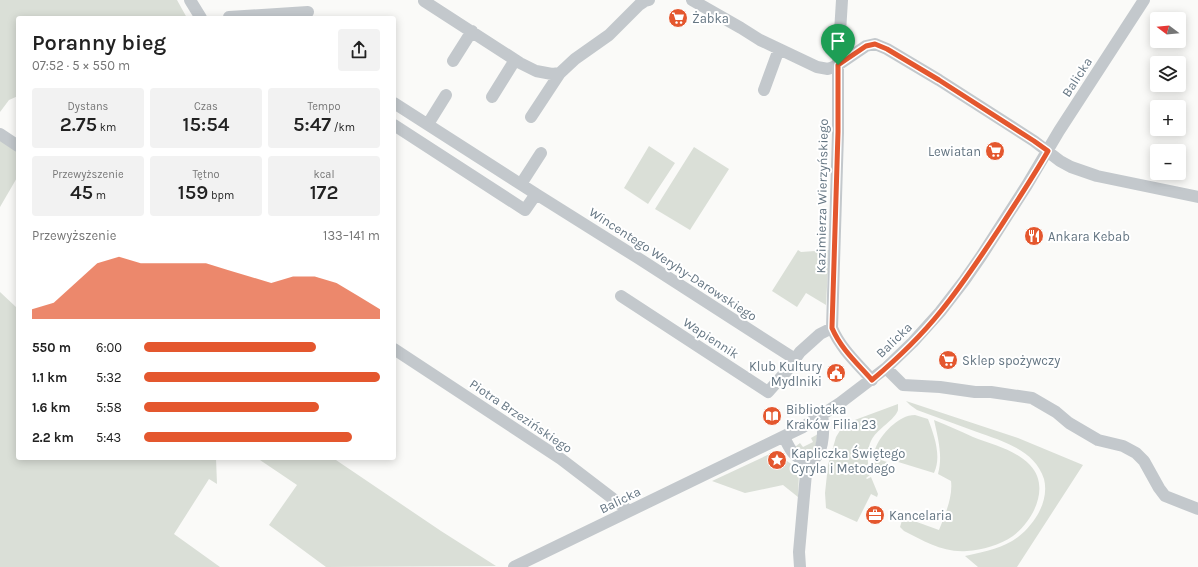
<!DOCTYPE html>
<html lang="pl">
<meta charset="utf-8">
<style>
:root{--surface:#fff;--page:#f2f2f2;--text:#222;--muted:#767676;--accent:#e4572e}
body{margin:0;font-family:Karla,sans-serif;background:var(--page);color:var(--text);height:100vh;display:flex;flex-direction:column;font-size:15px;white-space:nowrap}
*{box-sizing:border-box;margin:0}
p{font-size:13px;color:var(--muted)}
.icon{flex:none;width:22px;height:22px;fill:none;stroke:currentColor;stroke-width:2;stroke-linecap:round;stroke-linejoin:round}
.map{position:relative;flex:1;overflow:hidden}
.panel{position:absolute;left:16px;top:16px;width:380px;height:444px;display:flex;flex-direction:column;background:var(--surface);border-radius:4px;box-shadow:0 2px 10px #0003}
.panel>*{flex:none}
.needle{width:26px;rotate:286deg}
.tools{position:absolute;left:1150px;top:12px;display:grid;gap:8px}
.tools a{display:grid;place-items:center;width:36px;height:36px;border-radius:4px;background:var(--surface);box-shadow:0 2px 10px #0003;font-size:20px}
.pin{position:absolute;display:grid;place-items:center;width:34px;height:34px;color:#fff;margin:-41px -17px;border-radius:50% 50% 50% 0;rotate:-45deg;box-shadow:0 0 4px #0007}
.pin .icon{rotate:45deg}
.round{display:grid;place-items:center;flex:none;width:42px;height:42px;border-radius:4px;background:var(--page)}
.headline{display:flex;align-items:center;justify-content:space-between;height:68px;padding:0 16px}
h1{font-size:22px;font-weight:600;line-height:30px}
.stats{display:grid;grid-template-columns:repeat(3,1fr);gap:6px;height:68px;padding:4px 16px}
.stats div{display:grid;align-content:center;border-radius:4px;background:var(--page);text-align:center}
.stats b{font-size:20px;font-weight:600}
.stats small{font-size:11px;font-weight:400}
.stats p{font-size:11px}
.chart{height:112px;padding:8px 16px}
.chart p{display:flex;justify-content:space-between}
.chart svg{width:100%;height:72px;margin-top:4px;fill:var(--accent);opacity:.7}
ul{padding:0 16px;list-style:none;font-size:13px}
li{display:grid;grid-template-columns:64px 48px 1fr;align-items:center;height:30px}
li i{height:10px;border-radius:5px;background:var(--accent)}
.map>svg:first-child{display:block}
</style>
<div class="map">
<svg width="1198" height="567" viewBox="0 0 1198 567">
<rect width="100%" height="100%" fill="#fafaf8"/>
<!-- green -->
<path fill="#dadfd7" d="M0,0H177L187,18H18V96L9,100L0,112Z
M0,138L18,150V176L0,207Z
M649,146L675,163L648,204L624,188Z
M694,147L729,169L690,230L655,209Z
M798,250L801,252L829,250L826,305L806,293L797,307L772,291Z
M0,292L16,307L18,304V458H216L217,484L209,479L174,534L220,567H0Z
M906,401L1018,438L1083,465L1017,567H978L965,556C998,549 1020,544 1038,514C1044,503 1047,491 1044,479C1035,450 1002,441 977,432C957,425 937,417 917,410L910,405Z
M898,404C898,405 898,409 898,410C896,418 880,428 874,436C866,446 867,463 870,475L866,478L867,479L871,477L878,494L877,497L871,494L857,522L826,508L825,493L828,465L836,437L844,424Z
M915,415L928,419C934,435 942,456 934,473L882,457L881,460L887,462L885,467L877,468C865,452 888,425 903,418C906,416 911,415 915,415Z
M934,420C947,425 960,431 973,437C993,445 1014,449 1030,465C1051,487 1033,521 1013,536C1000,545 982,550 967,551C943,553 924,541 904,531L900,527L903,517L939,530C945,515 953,497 951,481L938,474C943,456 938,438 934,420Z
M818,434L815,448L813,452L809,455L801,454L795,447L800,443L803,447L813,442L811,438Z
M774,452L797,468L799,473L798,497L783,485L745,493L712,481Z
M257,458H333L441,531L496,566L326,567L269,525L297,485Z"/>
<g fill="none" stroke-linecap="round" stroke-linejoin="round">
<!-- minor -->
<path stroke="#c3c8cc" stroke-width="12" d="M190,0L201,18
M692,0L741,28L760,40L817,67L828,69L838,65L866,46L875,44L887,49L939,80L1034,141L1060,161L1071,167L1097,176L1198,197
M842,0L838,65V133L832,328C841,349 857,363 872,380
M424,1L520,63L536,71L552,74L560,73L575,59L609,35L639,5L645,1L649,0
M229,17L308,12
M453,61L472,31
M764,90L779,49
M492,97L515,60
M394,103L536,194L525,210L394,125
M531,117L560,73
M428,124L446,95
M0,134L18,146
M521,184L541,153
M536,194L638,258L795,359
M621,296L768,392L791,366L795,359L800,352L820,334L832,328
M394,349L561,459L629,511
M886,368L903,385L940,387L975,392H991L1032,398L1056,412L1069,423L1098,440L1123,446L1136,453L1144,461L1159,488L1165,496L1198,509
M784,437C791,451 792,455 807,462C810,461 814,459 816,457C824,449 824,426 822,415
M514,567L803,427L840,403L886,368L913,342L940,312L964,281L982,255L1027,185L1059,131L1144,0
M800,567L799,552L807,462"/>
</g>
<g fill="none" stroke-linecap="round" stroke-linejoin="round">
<defs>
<path id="route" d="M875,44L887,49L939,80L1034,141L1048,151C1033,177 1017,201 1001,226C982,255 963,284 941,311C921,336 897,359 872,380C857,363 841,349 832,328L838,132V65L866,46Z"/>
</defs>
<!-- route casing -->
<use href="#route" stroke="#fff" stroke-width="8"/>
<!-- route -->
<use href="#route" stroke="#e4572e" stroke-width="5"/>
</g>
<!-- icons -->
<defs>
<symbol id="supermarket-disc" viewBox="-11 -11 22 22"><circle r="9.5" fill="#e4572e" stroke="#fff"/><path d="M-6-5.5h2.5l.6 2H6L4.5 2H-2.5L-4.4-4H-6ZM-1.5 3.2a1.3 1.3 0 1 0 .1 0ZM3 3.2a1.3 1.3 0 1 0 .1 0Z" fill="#fff"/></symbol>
<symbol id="restaurant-disc" viewBox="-11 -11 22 22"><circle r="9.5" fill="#e4572e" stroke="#fff"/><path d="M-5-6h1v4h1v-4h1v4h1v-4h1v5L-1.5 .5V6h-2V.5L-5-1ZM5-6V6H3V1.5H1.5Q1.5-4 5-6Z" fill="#fff"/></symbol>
<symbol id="civic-disc" viewBox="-11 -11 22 22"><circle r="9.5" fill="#e4572e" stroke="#fff"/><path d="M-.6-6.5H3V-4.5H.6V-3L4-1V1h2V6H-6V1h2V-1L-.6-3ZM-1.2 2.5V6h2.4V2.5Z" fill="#fff"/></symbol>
<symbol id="library-disc" viewBox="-11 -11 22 22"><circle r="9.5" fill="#e4572e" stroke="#fff"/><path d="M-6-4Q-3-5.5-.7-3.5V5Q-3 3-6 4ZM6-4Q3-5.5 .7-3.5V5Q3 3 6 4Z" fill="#fff"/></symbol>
<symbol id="sight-disc" viewBox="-11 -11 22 22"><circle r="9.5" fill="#e4572e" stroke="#fff"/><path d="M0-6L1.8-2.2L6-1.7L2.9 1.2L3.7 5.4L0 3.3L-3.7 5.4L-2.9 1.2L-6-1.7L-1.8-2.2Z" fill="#fff"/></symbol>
<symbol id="office-disc" viewBox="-11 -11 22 22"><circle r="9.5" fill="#e4572e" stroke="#fff"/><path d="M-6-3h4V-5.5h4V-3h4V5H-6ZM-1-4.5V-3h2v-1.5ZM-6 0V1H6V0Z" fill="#fff"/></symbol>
</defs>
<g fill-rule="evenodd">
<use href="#supermarket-disc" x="667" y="7" width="22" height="22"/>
<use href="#supermarket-disc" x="984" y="140" width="22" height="22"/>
<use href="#restaurant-disc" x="1023" y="225" width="22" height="22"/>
<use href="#supermarket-disc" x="937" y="349" width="22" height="22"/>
<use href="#civic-disc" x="825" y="362" width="22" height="22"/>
<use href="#library-disc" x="761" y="405" width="22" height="22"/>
<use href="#sight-disc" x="766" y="449" width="22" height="22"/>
<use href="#office-disc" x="864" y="504" width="22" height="22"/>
</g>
<g text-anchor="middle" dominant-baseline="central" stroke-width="4" stroke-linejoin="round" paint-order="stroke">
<!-- poi labels -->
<g font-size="13" fill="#657683" stroke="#fff" text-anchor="start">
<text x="692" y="18">Żabka</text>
<text x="981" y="151" text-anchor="end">Lewiatan</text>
<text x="1048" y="236">Ankara Kebab</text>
<text x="962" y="360">Sklep spożywczy</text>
<text x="822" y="366" text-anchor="end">Klub Kultury<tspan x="822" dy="15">Mydlniki</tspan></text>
<text x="786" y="409">Biblioteka<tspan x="786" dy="15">Kraków Filia 23</tspan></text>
<text x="791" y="453">Kapliczka Świętego<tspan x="791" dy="15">Cyryla i Metodego</tspan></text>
<text x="889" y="515">Kancelaria</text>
</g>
<!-- street labels -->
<g font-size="13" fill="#657683" stroke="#fff">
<text transform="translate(1077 77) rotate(-57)">Balicka</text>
<text transform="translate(822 196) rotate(-89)">Kazimierza Wierzyńskiego</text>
<text transform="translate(673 264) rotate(33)">Wincentego Weryhy-Darowskiego</text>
<text transform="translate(711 338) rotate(33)">Wapiennik</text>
<text transform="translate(894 340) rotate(-44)">Balicka</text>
<text transform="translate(521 416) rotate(34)">Piotra Brzezińskiego</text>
<text transform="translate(620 500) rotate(-26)">Balicka</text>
</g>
</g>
</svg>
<div class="tools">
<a><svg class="needle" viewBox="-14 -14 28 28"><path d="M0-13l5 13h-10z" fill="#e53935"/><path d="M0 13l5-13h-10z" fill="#767676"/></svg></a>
<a><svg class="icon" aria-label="layers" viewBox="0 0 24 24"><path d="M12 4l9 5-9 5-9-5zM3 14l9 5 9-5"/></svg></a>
<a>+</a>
<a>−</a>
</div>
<div class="pin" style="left:838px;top:65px;background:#1e9e55"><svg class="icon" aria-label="arrive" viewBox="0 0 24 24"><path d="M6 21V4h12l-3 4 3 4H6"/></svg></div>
<section class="panel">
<div class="headline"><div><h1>Poranny bieg</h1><p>07:52 · 5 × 550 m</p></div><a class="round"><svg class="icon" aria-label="share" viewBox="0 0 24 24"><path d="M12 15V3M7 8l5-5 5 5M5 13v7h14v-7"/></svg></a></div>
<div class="stats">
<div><p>Dystans</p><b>2.75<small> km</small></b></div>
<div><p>Czas</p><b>15:54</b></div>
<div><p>Tempo</p><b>5:47<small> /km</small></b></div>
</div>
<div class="stats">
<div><p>Przewyższenie</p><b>45<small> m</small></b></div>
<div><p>Tętno</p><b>159<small> bpm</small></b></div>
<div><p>kcal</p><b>172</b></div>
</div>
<div class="chart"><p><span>Przewyższenie</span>133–141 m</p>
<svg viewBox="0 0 160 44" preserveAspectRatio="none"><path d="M0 44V38L10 34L20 22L30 10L40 6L50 10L60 10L70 10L80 10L90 14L100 18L110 22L120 18L130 18L140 22L150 30L160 38V44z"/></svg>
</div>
<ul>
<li><b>550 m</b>6:00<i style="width:73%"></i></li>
<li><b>1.1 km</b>5:32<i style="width:100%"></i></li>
<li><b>1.6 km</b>5:58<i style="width:74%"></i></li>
<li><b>2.2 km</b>5:43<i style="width:88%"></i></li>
</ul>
</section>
</div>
